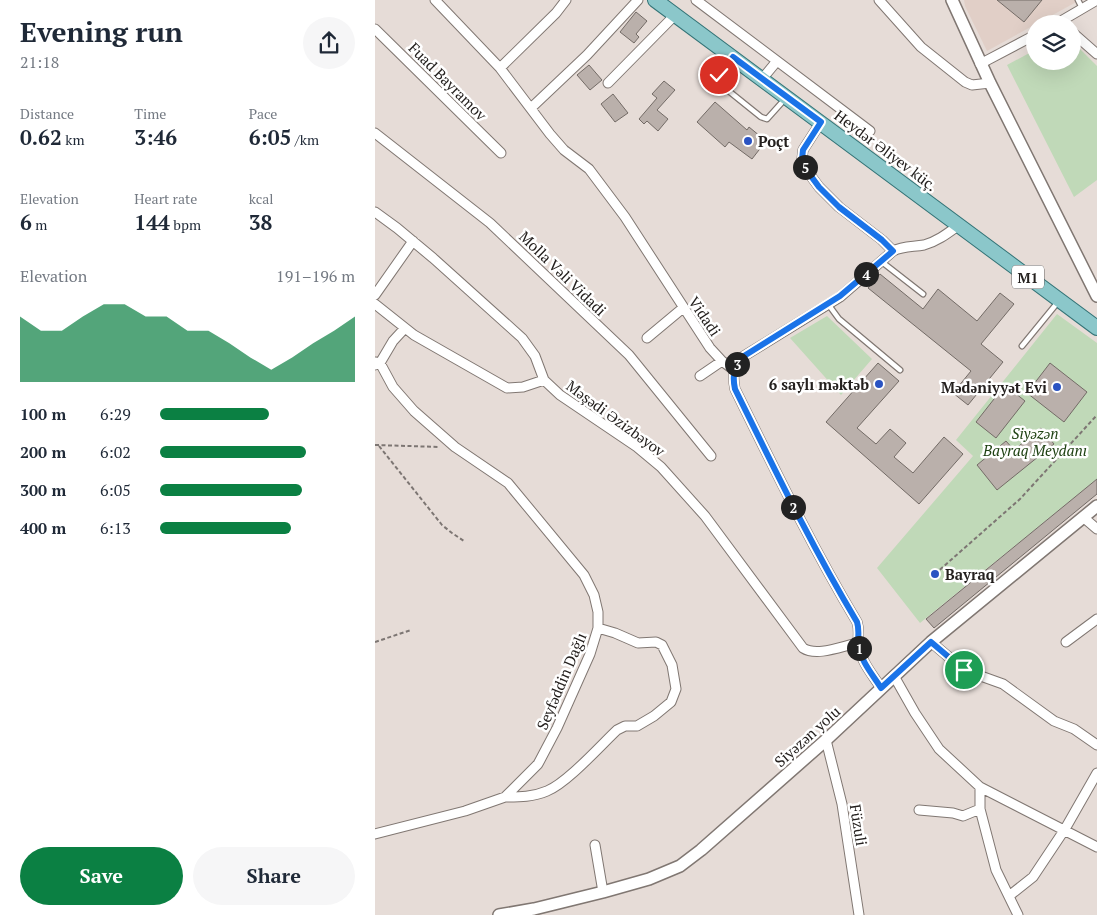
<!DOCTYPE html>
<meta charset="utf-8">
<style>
:root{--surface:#fff;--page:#f6f6f7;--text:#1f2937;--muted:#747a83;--accent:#0b8043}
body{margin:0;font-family:"PT Serif",serif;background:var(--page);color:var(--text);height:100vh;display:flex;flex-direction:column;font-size:19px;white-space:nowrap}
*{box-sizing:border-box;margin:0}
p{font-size:16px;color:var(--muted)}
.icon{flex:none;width:28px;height:28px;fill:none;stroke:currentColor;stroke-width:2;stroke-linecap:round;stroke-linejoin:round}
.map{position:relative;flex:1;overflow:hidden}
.details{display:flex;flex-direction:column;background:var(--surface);width:375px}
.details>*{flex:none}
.fabs{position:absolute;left:651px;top:15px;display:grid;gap:10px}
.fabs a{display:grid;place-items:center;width:55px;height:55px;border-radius:50%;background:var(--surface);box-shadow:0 5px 20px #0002;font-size:25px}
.pin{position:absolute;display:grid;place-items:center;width:42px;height:42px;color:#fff;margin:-21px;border:2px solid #fff;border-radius:50%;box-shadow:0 1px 5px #0007}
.km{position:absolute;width:25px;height:25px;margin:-12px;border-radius:50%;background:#222;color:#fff;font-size:14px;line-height:25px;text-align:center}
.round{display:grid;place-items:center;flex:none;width:52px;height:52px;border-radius:26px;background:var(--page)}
.summary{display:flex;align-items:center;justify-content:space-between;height:85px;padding:0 20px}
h1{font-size:28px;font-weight:700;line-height:38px}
.stats{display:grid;grid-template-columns:repeat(3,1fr);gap:8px;height:85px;padding:5px 20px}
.stats div{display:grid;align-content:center}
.stats b{font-size:21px;font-weight:700}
.stats small{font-size:14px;font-weight:400}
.stats p{font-size:14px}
.chart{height:140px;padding:10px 20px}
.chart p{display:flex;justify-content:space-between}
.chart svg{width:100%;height:90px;margin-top:5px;fill:var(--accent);opacity:.7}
.button{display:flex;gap:10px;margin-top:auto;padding:10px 20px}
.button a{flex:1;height:58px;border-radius:30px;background:var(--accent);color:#fff;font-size:20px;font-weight:700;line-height:58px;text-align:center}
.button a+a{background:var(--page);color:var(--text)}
ul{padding:0 20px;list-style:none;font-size:16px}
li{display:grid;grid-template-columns:80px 60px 1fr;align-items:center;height:38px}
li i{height:12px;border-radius:6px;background:var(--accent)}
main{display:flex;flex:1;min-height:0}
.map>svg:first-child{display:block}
</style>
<main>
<section class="details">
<div class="summary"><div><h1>Evening run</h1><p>21:18</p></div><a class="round"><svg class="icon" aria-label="share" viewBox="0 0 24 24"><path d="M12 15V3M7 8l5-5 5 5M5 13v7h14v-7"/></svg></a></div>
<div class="stats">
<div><p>Distance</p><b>0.62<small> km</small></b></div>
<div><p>Time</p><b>3:46</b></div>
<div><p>Pace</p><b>6:05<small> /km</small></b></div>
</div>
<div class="stats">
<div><p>Elevation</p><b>6<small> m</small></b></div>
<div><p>Heart rate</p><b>144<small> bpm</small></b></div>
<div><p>kcal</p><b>38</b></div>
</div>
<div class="chart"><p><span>Elevation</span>191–196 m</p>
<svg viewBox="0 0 160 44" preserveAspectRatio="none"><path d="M0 44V12L10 19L20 19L30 12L40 6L50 6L60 12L70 12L80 19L90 19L100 25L110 32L120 38L130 32L140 25L150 19L160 12V44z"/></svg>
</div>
<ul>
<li><b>100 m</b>6:29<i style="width:56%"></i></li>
<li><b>200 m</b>6:02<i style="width:75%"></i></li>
<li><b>300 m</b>6:05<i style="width:73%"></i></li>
<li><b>400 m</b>6:13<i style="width:67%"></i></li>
</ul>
<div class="button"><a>Save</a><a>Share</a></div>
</section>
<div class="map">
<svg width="722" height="915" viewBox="0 0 722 915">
<rect width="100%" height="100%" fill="#e6dcd7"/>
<!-- built -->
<path fill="#e1cfc7" d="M589,0H705L612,51L590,6Z"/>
<!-- green -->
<path fill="#c0d9b8" d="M698,42L722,66V180L699,197L632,65L660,50V61H698Z
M682,314L722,343V479L545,623L502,568L598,456L581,440Z
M452,316L497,359L466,395L415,338Z"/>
<!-- building -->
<path fill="#bab0ab" stroke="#736b66" d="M622,0H667L649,22Z
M261,12L272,21L261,34L264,37L259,43L245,32Z
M214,65L227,80L215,90L202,75Z
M289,81L300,90L282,110L293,119L283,131L272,121L269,124L264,119L282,98L277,94Z
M238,94L253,113L240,122L226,104Z
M340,102L372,130L374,127L391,141L377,159L354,142L350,147L322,122Z
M505,274L548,309L563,289L602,321L625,293L639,304L606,344L628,362L593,405L578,393L596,371L493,288Z
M503,363L524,381L482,428L501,444L515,429L531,443L519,457L538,473L569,437L588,454L544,504L451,422Z
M675,363L712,392L689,422L652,393Z
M630,385L650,401L621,438L601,422Z
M666,428L679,444L622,490L602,465L631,441L639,450Z
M722,479V494L559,628L551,619Z"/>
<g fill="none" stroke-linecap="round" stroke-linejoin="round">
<defs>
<path id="service" d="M703,0L707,8
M357,58C351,66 340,74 345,84L386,117L392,119L410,99
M507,262L548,294
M453,304L464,319L525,370
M647,346L683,302"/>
<path id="minor" d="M60,0L125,68L175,134L189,150L214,169L250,217L335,348L347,361L359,370
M321,0L495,131
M504,0L546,47L590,82L597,85L615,83
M681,24L722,0
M0,29L126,153
M698,33L722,54
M605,64L660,35
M125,68L181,13L191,0
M387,79L402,61
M233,83L300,15
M156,108L212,55L263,0
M446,122L428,150L427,159L430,168L444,187L464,207L507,240L518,251
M0,133L115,223L254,355L336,456
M0,212L22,228L58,258L147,338L160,356L169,380L185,395L262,447L286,467L330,516L428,648C442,657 467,646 483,643
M0,295L38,241
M0,304L39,335L132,388L148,387L169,380
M272,338L308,308
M0,362L5,363L18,387L39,411L80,447L133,483L209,575L219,595L223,612V628L215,654L182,728L163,764L130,797L90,811L0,834
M0,365L5,363L18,341L30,328
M325,376L347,361
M708,517L722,529
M556,642L589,670L628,684L679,721L699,729L722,745
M691,642L722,619
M519,676L540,713L564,749L605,787V809L621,870L643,915
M506,688C498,675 486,662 484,646C482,638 485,631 482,622C437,547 399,468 360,389C357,374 359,366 369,356L465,297L518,251C528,246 538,247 549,245C563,241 573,233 584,225
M451,740L467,804L484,915
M605,787L722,847
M130,797C145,797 158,797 172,791C192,783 225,746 242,730L250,726H262L279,716L296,702L301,689L297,665L287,645L281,642L263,643L240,633L223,628
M544,810L578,813L588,816L605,809
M220,845L228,892
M634,896L658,877L690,829L722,773"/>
<path id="tertiary" d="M577,0L615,83L722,296
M124,915L159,909L228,892L274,879L305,866L326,850L451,740L556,642L722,506"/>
<path id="primary" d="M280,0L722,328"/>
</defs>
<!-- service casing -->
<use href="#service" stroke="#807772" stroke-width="7"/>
<!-- minor casing -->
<use href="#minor" stroke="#807772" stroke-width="11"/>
<!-- tertiary casing -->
<use href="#tertiary" stroke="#807772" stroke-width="14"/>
<!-- primary casing -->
<use href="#primary" stroke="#347477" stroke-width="16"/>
<!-- path -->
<path stroke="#7d7673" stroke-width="2" stroke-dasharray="4 2.5" stroke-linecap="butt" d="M0,445L65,447
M4,446L67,525L77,533L89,541
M560,574L645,499L722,415
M0,642L36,630"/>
<!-- service -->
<use href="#service" stroke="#fff" stroke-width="4.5"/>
<!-- minor -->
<use href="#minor" stroke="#fff" stroke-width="9"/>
<!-- tertiary -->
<use href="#tertiary" stroke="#fff" stroke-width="11"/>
<!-- primary -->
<use href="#primary" stroke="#8bc7ca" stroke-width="14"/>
</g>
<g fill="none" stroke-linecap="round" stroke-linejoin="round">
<defs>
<path id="route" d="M344,75L358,57L446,122L428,150L427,159L430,168L444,187L464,207L507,240L518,251L465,296L369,356C359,366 357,375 360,389C399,468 437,547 482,622C485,631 482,638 484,646C486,662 498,675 506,688L556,642L589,670"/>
</defs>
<!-- route casing -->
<use href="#route" stroke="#fff" stroke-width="10"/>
<!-- route -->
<use href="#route" stroke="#1a73e8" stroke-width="6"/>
</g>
<!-- markers -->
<g fill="#2a53c2" stroke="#fff" stroke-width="2">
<circle cx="373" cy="141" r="5"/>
<circle cx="504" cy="384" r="5"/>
<circle cx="682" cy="387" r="5"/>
<circle cx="560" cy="574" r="5"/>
</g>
<g text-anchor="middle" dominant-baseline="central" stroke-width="5" stroke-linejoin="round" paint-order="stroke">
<!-- shield labels -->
<rect fill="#fff" stroke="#666362" stroke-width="1" x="637" y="265.5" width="32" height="23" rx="4"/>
<g font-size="14" font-weight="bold" fill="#24201e">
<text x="653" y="277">M1</text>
</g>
<!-- street labels -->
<g font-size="15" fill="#24201e" stroke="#fff">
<text transform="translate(73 81) rotate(45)">Fuad Bayramov</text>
<text transform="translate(511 150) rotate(37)">Heydər Əliyev küç.</text>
<text transform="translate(188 273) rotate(44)">Molla Vəli Vidadi</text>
<text transform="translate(330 316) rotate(56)">Vidadi</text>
<text transform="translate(241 418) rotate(36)">Məşədi Əzizbəyov</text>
<text transform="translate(186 681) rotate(-67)">Seyfəddin Dağlı</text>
<text transform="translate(432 736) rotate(-42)">Siyəzən yolu</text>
<text transform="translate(484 825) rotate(81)">Füzuli</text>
</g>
<!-- poi labels -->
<g font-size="15" font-weight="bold" fill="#24201e" stroke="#fff" text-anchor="start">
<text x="383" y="141">Poçt</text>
<text x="494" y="384" text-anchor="end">6 saylı məktəb</text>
<text x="672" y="387" text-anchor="end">Mədəniyyət Evi</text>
<text x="570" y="574">Bayraq</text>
</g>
<!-- park labels -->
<g font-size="15" font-style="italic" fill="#1e4112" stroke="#fff">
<text x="660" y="433">Siyəzən<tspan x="660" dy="17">Bayraq Meydanı</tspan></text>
</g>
</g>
</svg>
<div class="fabs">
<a><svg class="icon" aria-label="layers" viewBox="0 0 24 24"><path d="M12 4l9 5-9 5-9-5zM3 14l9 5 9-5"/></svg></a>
</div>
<div class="pin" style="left:589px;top:670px;background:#1e9e55"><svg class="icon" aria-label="arrive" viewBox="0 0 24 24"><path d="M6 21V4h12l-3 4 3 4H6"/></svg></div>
<div class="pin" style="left:344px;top:75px;background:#d93025"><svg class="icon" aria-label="check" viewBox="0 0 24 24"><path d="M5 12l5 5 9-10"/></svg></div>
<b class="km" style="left:484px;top:648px">1</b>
<b class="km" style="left:418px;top:507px">2</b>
<b class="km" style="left:362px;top:364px">3</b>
<b class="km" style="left:491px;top:274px">4</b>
<b class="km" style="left:430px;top:167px">5</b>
</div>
</main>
